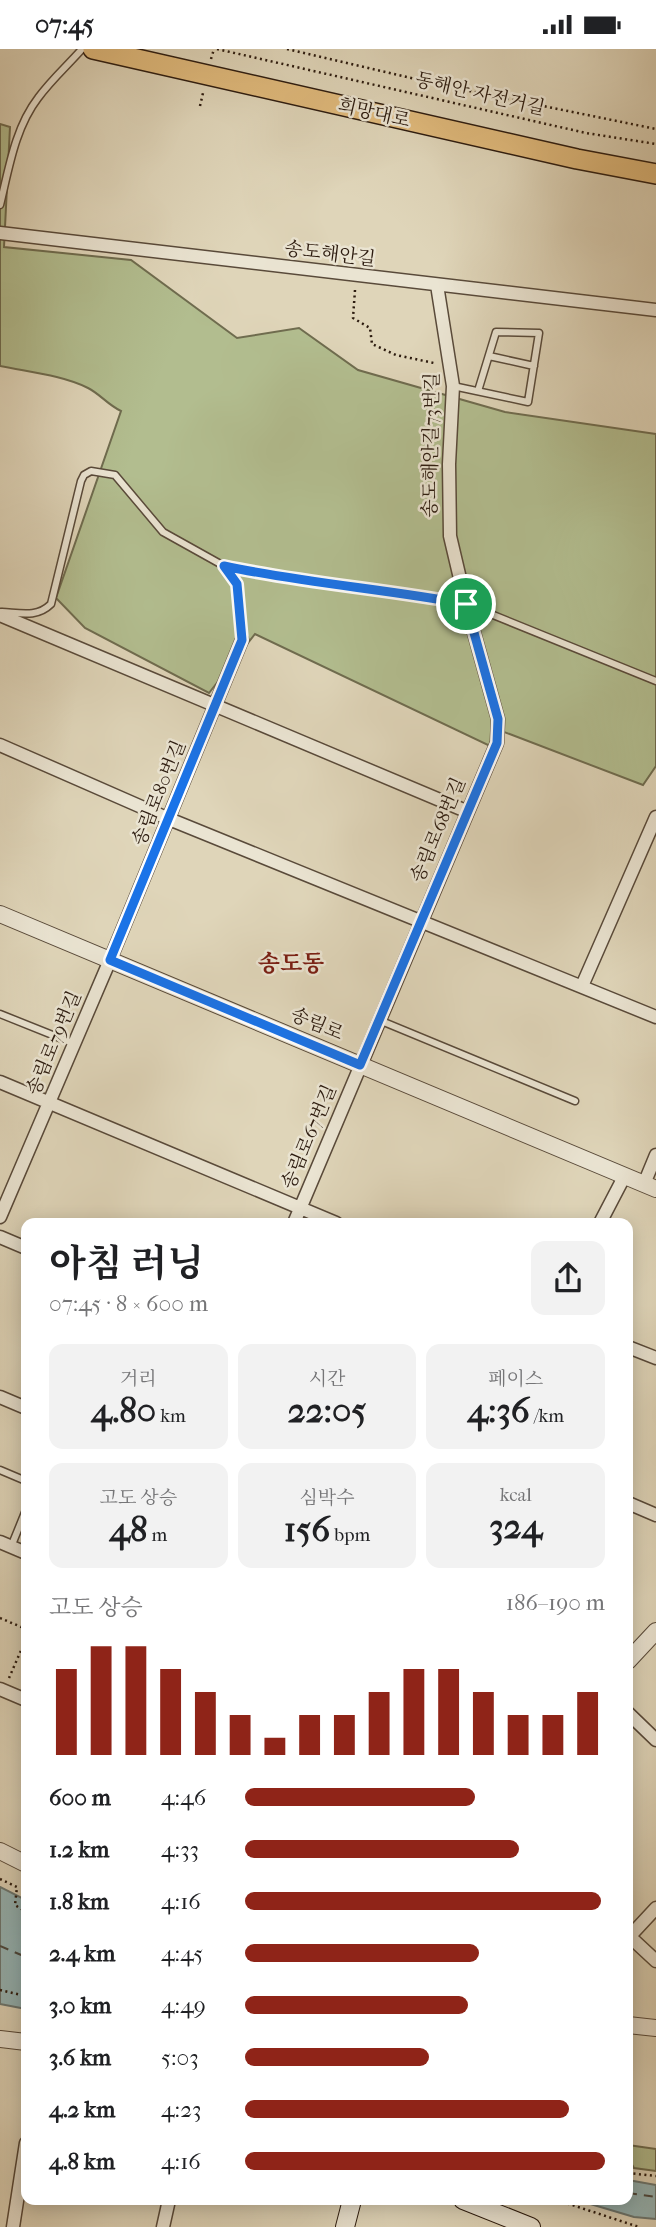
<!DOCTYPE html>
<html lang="ko">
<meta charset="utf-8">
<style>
:root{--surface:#fff;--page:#f2f2f2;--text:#202124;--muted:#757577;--accent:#8f2418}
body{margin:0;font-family:"IM FELL French Canon","Noto Serif KR",serif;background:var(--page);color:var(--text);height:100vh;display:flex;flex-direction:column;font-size:26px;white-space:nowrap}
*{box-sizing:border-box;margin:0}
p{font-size:23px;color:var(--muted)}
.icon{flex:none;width:38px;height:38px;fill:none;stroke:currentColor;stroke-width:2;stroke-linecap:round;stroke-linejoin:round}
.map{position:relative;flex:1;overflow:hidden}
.details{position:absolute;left:21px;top:1169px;width:612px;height:987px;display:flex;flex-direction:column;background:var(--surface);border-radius:14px;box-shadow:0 4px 18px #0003}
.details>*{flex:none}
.pin{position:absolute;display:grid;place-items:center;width:60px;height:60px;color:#fff;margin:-30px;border:4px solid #fff;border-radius:50%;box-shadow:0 2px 7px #0007}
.round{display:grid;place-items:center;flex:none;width:74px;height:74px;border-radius:14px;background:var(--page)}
.headline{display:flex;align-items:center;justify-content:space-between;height:119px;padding:0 28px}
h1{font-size:38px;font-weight:700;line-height:52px}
.figures{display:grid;grid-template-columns:repeat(3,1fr);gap:10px;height:119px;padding:7px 28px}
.figures div{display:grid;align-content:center;border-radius:14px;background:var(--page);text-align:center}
.figures b{font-size:35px;font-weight:700}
.figures small{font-size:19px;font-weight:400}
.figures p{font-size:19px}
.chart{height:196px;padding:14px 28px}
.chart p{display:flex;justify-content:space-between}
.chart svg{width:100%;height:126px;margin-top:7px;stroke:var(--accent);stroke-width:6}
ul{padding:0 28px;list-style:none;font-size:23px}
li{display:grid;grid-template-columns:112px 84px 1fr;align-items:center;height:52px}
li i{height:18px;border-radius:9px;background:var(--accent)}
.status{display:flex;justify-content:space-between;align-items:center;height:49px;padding:0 35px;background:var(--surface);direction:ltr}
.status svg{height:19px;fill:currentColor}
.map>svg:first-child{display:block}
</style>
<div class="status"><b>07:45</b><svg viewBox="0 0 49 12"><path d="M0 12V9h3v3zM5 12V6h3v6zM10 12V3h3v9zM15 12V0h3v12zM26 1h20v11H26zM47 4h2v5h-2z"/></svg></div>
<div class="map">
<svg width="656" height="2178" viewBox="0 0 656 2178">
<rect width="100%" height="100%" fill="#dfd5b9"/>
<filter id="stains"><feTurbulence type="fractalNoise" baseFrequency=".00286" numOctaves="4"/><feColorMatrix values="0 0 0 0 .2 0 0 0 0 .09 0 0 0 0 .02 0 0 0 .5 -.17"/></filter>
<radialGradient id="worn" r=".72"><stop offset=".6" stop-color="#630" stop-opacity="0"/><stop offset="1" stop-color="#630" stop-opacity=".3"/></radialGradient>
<!-- green -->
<path fill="#b2bd8f" stroke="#6f6c4f" stroke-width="2" d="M0,75L10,78L4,198L131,211L237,289L299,279L358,321L505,363L656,385V717L643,736L499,681L490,697L255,585L209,644L85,579L56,549L121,362C108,356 100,345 88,339C62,326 28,323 0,317Z
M628,2096L656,2100V2122L634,2119L628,2109Z"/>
<!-- water -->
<path fill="#96b7b8" stroke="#6c7974" stroke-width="2" d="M0,1838L26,1851V1960L0,1955Z
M628,2131L656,2136V2170L634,2168L577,2151H628Z"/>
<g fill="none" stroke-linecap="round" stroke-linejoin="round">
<!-- ferry -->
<path stroke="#4c4a42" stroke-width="2" stroke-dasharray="9 7" stroke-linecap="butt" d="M0,1897L26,1908
M628,2144L656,2148"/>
<defs>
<path id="service" d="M0,156C9,119 15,79 38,49C51,31 68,16 82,0
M489,307L534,317
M453,337L528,353L539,284L496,283L478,342
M224,517L237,535L242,591
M2,563C20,564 37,569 51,555L81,432L84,426L91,422L115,426L163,483L224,517L277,528L340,538L405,544L466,555L656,632
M0,965L75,995
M379,971L575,1052
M0,1421L26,1432
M11,1498L26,1461"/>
<path id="minor" d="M0,184L656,261
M0,566L466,762
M0,696L169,770L656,968
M582,937L656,768
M0,1033L336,1174
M644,1135L656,1106
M0,1168L110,911L242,591
M294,1174L497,694L498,670L466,555L450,487L449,415L453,337L437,236
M600,1174L624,1128
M0,1188L26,1199
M628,1298L656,1309
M0,1348L26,1359
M628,1454L656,1466
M0,1493L26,1504
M0,1640L26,1651
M628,1664L656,1691
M628,1886L656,1912
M630,1887L656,1859
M13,2178L26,2094
M163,2178L169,2151"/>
<path id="tertiary" d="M0,865L656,1140
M628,1612L656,1582
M0,1802L26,1815
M628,1976L656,1979
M0,1990L26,1993"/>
<path id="secondary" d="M463,2151L531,2178
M345,2178L352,2151"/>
<path id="primary" d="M93,0L577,110L656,125"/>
</defs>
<!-- service casing -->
<use href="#service" stroke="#594a3a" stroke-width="9"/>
<!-- minor casing -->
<use href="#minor" stroke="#594a3a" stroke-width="15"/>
<!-- tertiary casing -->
<use href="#tertiary" stroke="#594a3a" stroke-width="18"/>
<!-- secondary casing -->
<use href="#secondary" stroke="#2c1b0f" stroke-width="20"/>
<!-- primary casing -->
<use href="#primary" stroke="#2c1b0f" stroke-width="22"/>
<!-- path -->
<path stroke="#2c1b0f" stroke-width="2.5" stroke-dasharray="2 3.5" stroke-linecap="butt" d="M217,0L586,84L656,95
M287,0L450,38L656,80
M211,10L214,0
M200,57L203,44
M355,241L353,269L370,279L372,295L396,306L434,314
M0,1569L26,1580
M9,1629L26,1590
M0,1830L17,1838L15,1856L26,1863
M0,1941L26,1947
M628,2124L656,2127
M557,2151L639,2178"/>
<!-- service -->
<use href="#service" stroke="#eae4d2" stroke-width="6"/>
<!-- minor -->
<use href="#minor" stroke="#eae4d2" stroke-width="12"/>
<!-- tertiary -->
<use href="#tertiary" stroke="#eae4d2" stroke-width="16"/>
<!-- secondary -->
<use href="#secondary" stroke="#eae4d2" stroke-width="18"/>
<!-- primary -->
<use href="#primary" stroke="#e0ba7c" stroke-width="19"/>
</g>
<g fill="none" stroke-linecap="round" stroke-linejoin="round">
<defs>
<path id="route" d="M224,517C304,534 385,540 466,555L498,670L497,694L360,1016L110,911L242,591L237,535Z"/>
</defs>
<!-- route casing -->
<use href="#route" stroke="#fff" stroke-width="14"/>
<!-- route -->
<use href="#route" stroke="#1a73e8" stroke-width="9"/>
</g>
<g text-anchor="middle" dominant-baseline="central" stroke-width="5" stroke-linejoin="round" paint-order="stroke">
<!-- street labels -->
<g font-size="19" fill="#2c1b0f" stroke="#eae4d2">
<text transform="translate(480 45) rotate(13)">동해안 자전거길</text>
<text transform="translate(374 64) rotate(13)">희망대로</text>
<text transform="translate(330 205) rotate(7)">송도해안길</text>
<text transform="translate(431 396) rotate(-89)">송도해안길73번길</text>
<text transform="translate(159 744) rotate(-68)">송림로80번길</text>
<text transform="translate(438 781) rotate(-67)">송림로68번길</text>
<text transform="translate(317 975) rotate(23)">송림로</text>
<text transform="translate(54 994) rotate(-67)">송림로79번길</text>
<text transform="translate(309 1088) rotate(-67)">송림로67번길</text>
</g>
<!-- quarter labels -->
<g font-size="23" font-weight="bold" fill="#7a1f14" stroke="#eae4d2">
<text x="291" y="914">송도동</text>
</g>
</g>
<rect width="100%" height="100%" filter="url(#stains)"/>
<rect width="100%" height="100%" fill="url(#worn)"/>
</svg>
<div class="pin" style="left:466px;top:555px;background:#1e9e55"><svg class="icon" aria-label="arrive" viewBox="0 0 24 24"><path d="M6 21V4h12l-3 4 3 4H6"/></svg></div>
<section class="details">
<div class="headline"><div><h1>아침 러닝</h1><p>07:45 · 8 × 600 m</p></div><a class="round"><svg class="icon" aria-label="share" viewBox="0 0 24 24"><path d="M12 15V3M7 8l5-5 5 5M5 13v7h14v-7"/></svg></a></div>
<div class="figures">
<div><p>거리</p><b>4.80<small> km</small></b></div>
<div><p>시간</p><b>22:05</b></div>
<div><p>페이스</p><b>4:36<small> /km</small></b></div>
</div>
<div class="figures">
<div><p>고도 상승</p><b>48<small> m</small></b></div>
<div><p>심박수</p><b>156<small> bpm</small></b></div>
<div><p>kcal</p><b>324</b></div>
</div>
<div class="chart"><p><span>고도 상승</span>186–190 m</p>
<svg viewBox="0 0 160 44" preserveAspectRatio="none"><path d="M5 44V14M15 44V6M25 44V6M35 44V14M45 44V22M55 44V30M65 44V38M75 44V30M85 44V30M95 44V22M105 44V14M115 44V14M125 44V22M135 44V30M145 44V30M155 44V22"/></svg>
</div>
<ul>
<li><b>600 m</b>4:46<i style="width:64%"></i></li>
<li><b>1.2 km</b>4:33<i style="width:76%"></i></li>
<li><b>1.8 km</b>4:16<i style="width:99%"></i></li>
<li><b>2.4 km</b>4:45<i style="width:65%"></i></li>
<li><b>3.0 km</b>4:49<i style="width:62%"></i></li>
<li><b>3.6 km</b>5:03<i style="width:51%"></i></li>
<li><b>4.2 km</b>4:23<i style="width:90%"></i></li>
<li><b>4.8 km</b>4:16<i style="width:100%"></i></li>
</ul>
</section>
</div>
